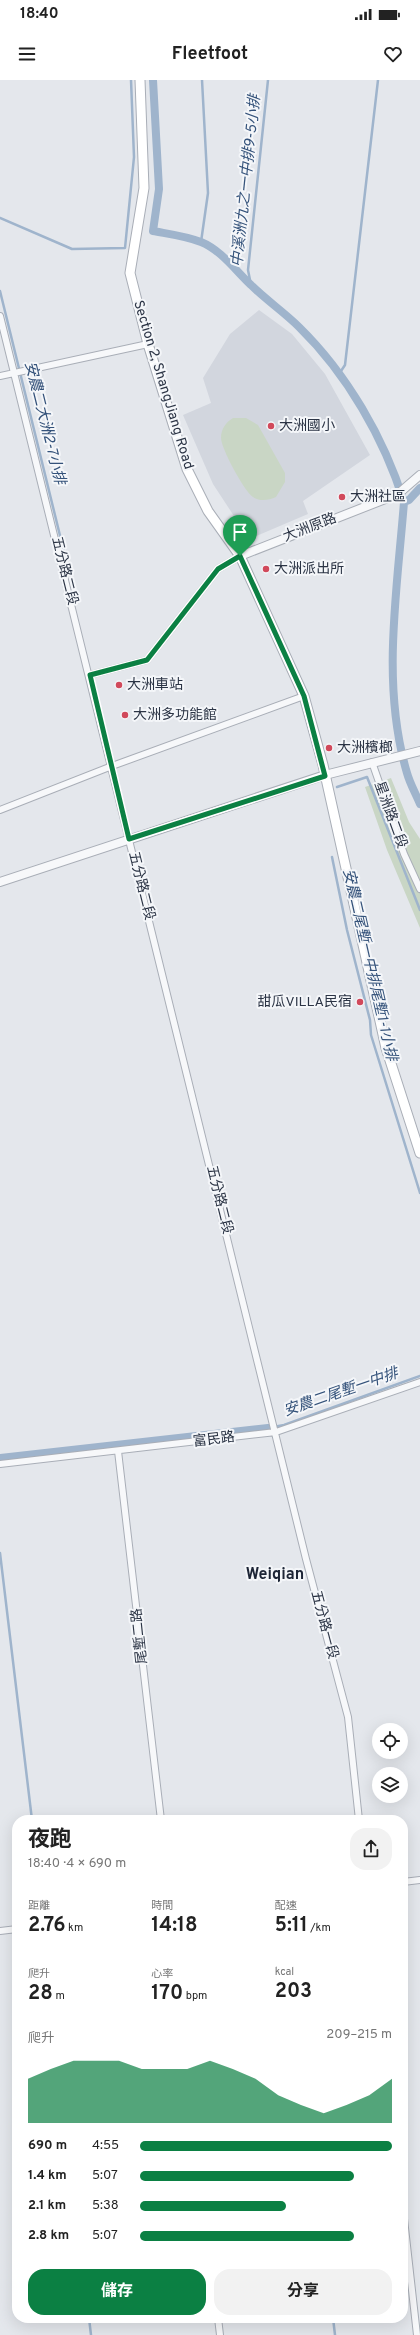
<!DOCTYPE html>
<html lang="zh-TW">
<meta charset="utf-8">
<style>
:root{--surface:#fff;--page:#f2f2f2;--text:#222;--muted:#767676;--accent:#0b8043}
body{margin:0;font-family:Overpass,"Noto Sans TC",sans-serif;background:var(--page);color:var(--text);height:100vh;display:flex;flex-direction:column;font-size:15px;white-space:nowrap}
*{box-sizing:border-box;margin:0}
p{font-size:13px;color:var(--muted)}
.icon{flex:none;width:22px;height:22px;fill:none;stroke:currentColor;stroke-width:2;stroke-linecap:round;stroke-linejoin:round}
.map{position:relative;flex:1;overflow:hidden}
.drawer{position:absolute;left:12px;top:1735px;width:396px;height:508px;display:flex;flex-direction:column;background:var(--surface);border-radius:16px;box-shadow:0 4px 16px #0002}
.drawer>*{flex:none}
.buttons{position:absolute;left:372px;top:1643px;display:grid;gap:8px}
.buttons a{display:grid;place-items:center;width:36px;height:36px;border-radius:50%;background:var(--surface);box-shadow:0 4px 16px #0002;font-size:20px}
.pin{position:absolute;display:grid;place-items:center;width:34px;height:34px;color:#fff;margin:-41px -17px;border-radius:50% 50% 50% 0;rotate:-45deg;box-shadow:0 0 4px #0007}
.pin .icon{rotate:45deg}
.round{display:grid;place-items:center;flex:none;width:42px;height:42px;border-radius:16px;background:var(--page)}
.head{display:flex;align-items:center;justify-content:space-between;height:68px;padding:0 16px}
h1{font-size:22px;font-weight:700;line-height:30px}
.figures{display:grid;grid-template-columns:repeat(3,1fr);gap:6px;height:68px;padding:4px 16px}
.figures div{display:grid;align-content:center}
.figures b{font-size:20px;font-weight:700}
.figures small{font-size:11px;font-weight:400}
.figures p{font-size:11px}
.chart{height:112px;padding:8px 16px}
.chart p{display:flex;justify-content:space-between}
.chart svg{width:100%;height:72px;margin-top:4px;fill:var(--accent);opacity:.7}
.action{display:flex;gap:8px;margin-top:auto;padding:8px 16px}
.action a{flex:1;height:46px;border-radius:16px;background:var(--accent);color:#fff;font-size:16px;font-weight:700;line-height:46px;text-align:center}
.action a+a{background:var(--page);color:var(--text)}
ul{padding:0 16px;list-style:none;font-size:13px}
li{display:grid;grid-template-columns:64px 48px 1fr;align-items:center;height:30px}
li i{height:10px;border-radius:5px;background:var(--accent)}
.status{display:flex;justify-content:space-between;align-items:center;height:28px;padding:0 20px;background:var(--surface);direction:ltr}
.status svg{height:11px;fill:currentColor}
header{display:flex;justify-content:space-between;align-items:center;height:52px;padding:0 16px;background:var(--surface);font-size:18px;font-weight:700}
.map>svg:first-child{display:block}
</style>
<div class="status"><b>18:40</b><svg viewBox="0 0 49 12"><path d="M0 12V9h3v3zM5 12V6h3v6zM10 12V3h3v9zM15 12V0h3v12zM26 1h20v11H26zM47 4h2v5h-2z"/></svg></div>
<header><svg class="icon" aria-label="menu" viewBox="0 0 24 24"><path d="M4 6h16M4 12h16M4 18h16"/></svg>Fleetfoot<svg class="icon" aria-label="heart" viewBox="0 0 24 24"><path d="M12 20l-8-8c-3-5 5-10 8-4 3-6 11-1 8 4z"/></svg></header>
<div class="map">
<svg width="420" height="2255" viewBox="0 0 420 2255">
<rect width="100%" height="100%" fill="#e4e7ec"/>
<!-- built -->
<path fill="#d2d6de" d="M259,230L292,254L325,294L370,375L303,421L308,434L249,459L213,404L183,335L211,323L203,298L230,254Z"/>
<!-- green -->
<path fill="#c9d6c5" d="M233,338H246L258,345L285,393V402L276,417C269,420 260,422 253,417C244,411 221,368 221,358C221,349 226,342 233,338Z
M391,698L409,742L420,759V848L387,770L365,707Z"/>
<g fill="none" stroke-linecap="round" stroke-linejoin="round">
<!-- stream -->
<path stroke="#9fb4cc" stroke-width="2.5" d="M0,138L72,169L125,168L134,77L131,0
M201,162L208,113L202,0
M251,205L248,190L268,0
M0,211L66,480
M339,294L345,285L378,0
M337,707L367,697L420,830
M332,777L347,850L370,940L371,955L420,1113
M268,1348L284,1345L420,1296
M0,1473L32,1740
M89,2238L91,2255
M333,2238L335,2255"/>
<!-- canal -->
<path stroke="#9fb4cc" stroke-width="8" d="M153,0L159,109L153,151C169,154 186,156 201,162C221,170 236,191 251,205C266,220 284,232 299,247C347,294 384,358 404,422
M420,408L409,420L404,422C397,512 381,605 407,693C410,704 416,714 420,724
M0,1378L268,1348"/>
<defs>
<path id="minor" d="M0,236L306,1479L348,1637L359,1740
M0,296L148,264
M90,595L147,580L218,489L240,476
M372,682L404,774L420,809
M0,730L112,686L304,616
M118,1371L161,1740
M0,1384L276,1352L420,1302
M403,1802L420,1800
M0,1851L17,1849
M403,2130L417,2255
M218,2238L220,2255"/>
<path id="tertiary" d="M240,476L398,414L420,395
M0,802L325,695L420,671"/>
<path id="secondary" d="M140,0L144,108L130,193L148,264L187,389L208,431L240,476L304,616L323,685L386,968L420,1073"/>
</defs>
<!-- minor casing -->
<use href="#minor" stroke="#a9aeb7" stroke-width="8"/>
<!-- tertiary casing -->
<use href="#tertiary" stroke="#a9aeb7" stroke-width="10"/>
<!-- secondary casing -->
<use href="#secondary" stroke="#a9aeb7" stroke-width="11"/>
<!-- minor -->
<use href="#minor" stroke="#f7f8fa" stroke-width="6"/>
<!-- tertiary -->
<use href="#tertiary" stroke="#f7f8fa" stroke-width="8"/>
<!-- secondary -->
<use href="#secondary" stroke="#fff" stroke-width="9"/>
</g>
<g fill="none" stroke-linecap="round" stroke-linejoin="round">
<defs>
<path id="route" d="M240,476L304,616L325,696L129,759L90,595L147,580L218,489Z"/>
</defs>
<!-- route casing -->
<use href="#route" stroke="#fff" stroke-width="8"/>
<!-- route -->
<use href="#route" stroke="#0b8043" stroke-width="5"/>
</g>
<!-- markers -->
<g fill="#d1495b" stroke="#f4f6f9" stroke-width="1.5">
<circle cx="271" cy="346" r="4"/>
<circle cx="342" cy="417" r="4"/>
<circle cx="266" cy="489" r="4"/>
<circle cx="119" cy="605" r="4"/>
<circle cx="125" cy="635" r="4"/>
<circle cx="329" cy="668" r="4"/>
<circle cx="360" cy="922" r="4"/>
</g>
<g text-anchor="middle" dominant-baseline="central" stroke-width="4" stroke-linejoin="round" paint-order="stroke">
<!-- street labels -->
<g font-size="14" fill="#2b3445" stroke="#f4f6f9">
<text transform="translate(163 305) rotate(73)">Section 2, ShangJiang Road</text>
<text transform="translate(310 448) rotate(-21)">大洲原路</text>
<text transform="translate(64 491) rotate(76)">五分路二段</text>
<text transform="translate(390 735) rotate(70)">星洲路二段</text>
<text transform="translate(141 806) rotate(76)">五分路二段</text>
<text transform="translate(219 1120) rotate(76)">五分路二段</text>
<text transform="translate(214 1360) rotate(-7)">富民路</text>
<text transform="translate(324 1545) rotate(75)">五分路一段</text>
<text transform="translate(140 1556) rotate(-96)">尾塹二路</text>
</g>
<!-- poi labels -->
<g font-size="14" fill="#2b3445" stroke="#f4f6f9" text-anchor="start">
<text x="279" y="346">大洲國小</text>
<text x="350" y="417">大洲社區</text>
<text x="274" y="489">大洲派出所</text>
<text x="127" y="605">大洲車站</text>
<text x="133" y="635">大洲多功能館</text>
<text x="337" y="668">大洲檳榔</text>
<text x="352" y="922" text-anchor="end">甜瓜VILLA民宿</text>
</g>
<!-- water labels -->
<g font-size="15" font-style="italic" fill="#34527a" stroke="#f4f6f9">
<text transform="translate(247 101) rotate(-84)">中溪洲九之一中排9-5小排</text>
<text transform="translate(44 343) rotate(76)">安農二大洲2-7小排</text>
<text transform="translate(369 885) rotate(77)">安農二尾塹一中排尾塹1-1小排</text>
<text transform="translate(341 1313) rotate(-19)">安農二尾塹一中排</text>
</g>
<!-- quarter labels -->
<g font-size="16" font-weight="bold" fill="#1d2536" stroke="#f4f6f9">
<text x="275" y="1495">Weiqian</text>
</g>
</g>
</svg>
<div class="buttons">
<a><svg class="icon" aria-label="locate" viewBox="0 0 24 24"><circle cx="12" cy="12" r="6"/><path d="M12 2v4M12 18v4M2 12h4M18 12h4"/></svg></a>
<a><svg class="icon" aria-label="layers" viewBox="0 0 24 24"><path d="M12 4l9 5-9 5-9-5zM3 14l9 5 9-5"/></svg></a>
</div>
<div class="pin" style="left:240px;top:476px;background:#1e9e55"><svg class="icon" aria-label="arrive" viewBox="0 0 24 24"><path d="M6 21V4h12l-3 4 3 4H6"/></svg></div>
<section class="drawer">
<div class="head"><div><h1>夜跑</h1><p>18:40 · 4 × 690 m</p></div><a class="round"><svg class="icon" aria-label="share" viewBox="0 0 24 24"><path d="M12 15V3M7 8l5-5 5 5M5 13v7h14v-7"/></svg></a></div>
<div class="figures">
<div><p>距離</p><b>2.76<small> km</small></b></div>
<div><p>時間</p><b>14:18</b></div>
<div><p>配速</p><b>5:11<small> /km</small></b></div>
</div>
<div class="figures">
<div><p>爬升</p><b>28<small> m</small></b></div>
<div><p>心率</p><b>170<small> bpm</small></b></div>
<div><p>kcal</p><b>203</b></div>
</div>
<div class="chart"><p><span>爬升</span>209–215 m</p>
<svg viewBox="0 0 160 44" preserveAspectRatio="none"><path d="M0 44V17L10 11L20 6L30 6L40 6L50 11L60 11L70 11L80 6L90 11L100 17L110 27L120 33L130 38L140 33L150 27L160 17V44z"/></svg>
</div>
<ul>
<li><b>690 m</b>4:55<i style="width:100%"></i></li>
<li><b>1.4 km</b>5:07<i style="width:85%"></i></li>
<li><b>2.1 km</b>5:38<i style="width:58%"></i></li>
<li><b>2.8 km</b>5:07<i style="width:85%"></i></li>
</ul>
<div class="action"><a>儲存</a><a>分享</a></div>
</section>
</div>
